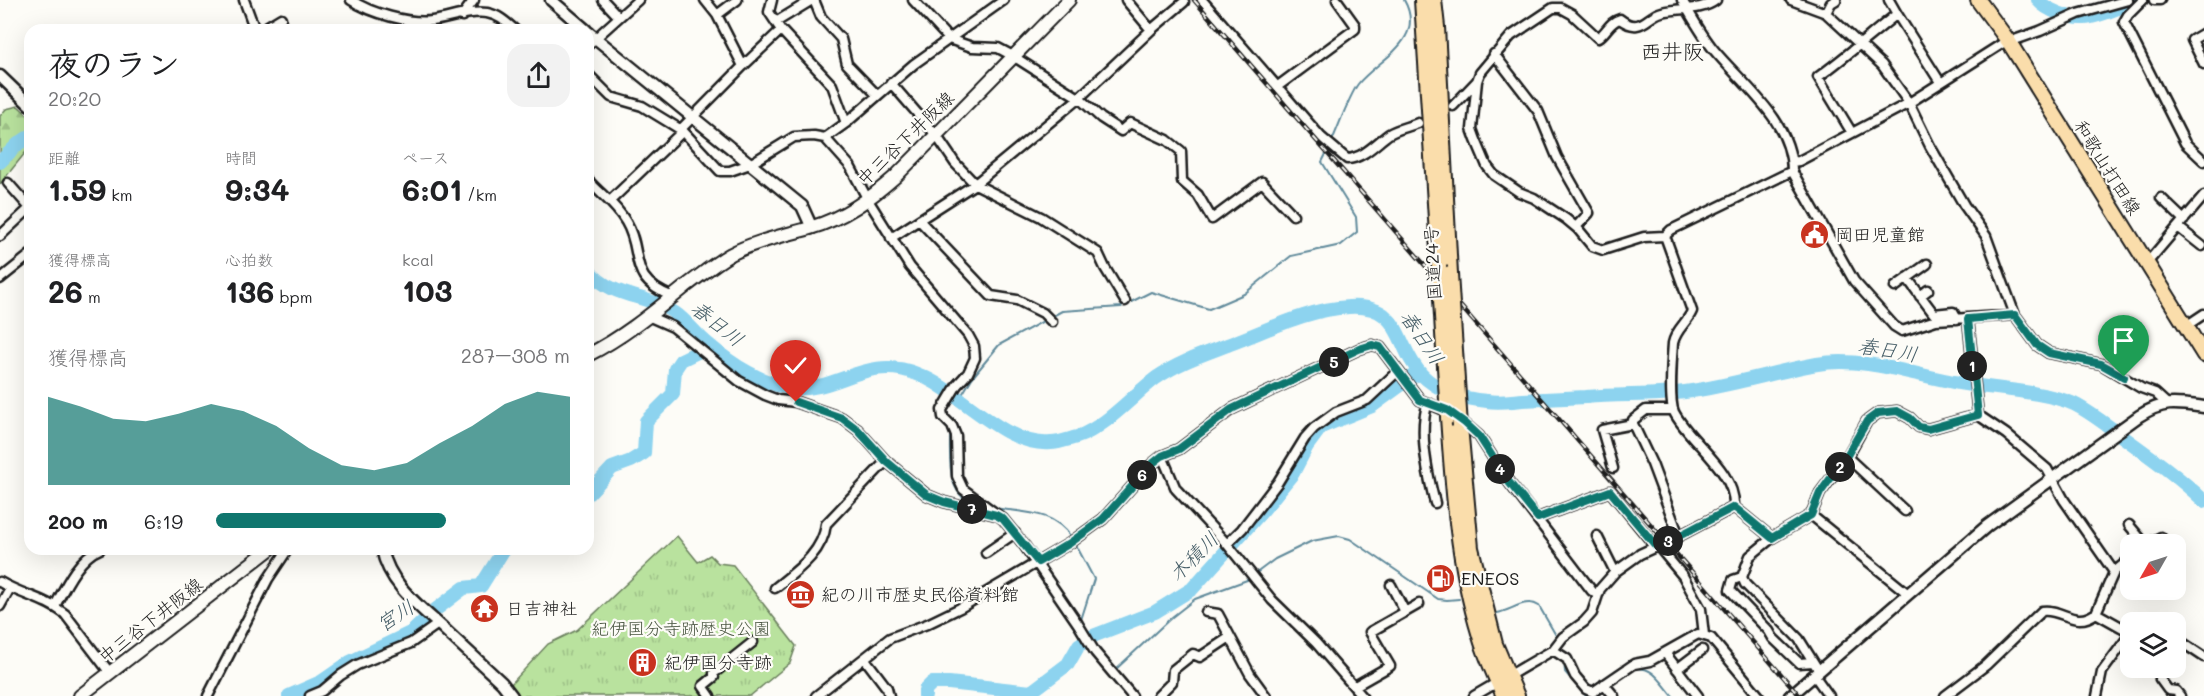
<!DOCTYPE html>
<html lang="ja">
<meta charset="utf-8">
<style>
:root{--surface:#fff;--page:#f2f2f2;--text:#202124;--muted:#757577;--accent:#0f766e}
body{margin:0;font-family:Mali,"Klee One",sans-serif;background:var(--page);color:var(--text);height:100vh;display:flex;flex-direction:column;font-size:22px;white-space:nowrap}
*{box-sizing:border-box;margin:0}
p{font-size:20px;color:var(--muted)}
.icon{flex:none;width:33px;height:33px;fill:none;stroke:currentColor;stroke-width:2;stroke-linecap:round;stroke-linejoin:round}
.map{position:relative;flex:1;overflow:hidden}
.details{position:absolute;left:24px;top:24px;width:570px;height:531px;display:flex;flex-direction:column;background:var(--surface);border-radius:18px;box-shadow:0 6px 24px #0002}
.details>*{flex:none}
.needle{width:39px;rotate:231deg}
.controls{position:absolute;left:2120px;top:534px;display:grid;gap:12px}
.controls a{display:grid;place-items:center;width:66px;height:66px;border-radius:12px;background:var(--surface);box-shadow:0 6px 24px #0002;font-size:30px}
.pin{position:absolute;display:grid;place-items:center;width:51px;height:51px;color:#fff;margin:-62px -26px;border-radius:50% 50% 50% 0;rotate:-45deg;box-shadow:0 0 6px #0007}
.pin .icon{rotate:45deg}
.km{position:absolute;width:30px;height:30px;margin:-15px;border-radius:50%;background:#222;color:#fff;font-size:16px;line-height:30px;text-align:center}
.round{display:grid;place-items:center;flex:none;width:63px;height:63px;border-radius:18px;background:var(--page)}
.headline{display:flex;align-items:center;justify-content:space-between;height:102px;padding:0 24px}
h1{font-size:33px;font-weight:700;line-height:45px}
.figures{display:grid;grid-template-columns:repeat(3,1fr);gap:9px;height:102px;padding:6px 24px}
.figures div{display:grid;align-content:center}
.figures b{font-size:30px;font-weight:700}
.figures small{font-size:16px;font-weight:400}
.figures p{font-size:16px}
.chart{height:168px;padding:12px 24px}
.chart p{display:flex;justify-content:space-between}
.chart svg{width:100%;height:108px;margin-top:6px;fill:var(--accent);opacity:.7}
ul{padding:0 24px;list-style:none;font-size:20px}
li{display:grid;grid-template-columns:96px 72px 1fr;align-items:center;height:45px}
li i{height:15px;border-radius:8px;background:var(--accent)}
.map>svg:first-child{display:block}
</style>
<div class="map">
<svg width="2204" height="696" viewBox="0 0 2204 696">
<defs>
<pattern id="grass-tufts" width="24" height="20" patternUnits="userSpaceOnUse" patternTransform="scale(1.5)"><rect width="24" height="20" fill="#b9e29e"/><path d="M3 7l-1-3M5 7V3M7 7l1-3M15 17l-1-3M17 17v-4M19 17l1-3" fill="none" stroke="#9ec188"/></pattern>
<pattern id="forest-firs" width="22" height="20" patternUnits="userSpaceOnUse" patternTransform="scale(1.5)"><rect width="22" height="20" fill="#b9e29e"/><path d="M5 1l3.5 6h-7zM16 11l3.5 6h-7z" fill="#9ec188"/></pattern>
</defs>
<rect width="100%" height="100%" fill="#fdfcf7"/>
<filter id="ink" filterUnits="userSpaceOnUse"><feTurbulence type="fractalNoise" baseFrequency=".0167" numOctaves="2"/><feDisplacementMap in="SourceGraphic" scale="12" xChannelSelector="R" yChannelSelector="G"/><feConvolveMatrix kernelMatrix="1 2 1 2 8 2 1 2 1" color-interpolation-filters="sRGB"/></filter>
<g filter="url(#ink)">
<!-- grass -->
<path fill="url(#grass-tufts)" stroke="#6a7f5d" stroke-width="1.5" d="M677,536L698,562L710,555L718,563L733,565L796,646L790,663L750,696H519L511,684L548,644L577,630Z"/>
<!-- forest -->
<path fill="url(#forest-firs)" stroke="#6a7f5d" stroke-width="1.5" d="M18,106L30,117V147L0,184V116L6,109Z"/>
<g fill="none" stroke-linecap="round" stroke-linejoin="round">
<!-- stream -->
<path stroke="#608a9b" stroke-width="2" d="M1331,143C1338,128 1349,96 1358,84C1378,59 1427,41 1404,0
M960,398L972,378L999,345L1062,311L1121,307L1151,292L1209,309L1244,294L1291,256L1341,245L1357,232L1356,217L1322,162L1329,148
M950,436C950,463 946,497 979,506
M994,508C1025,513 1053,510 1072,538
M1075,543L1094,579L1080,623
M1497,613C1511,611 1526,597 1539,606L1558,639
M1078,628L1077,632L1083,642
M1564,661L1565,672L1586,696
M1115,670L1172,617L1195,599L1247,580L1275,559L1312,541L1339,536L1350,539L1438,599L1447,600L1459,599
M1630,670C1652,663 1660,681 1673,696
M1609,687L1619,679
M1597,696L1604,690"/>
<!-- river -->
<path stroke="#8dd3ef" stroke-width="14" d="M2038,0C2047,11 2071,19 2085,18C2097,18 2126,4 2139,0
M0,162L18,144L30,136
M588,270C614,300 646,293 675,313C687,321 696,335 708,344C731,364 764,386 795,388C839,391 867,354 917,374C959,389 1005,448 1051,443C1059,443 1069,439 1077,437C1106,427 1132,396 1156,378C1179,362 1204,354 1230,344C1268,330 1308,309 1349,307C1404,304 1394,346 1422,375C1439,392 1464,399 1487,401C1499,403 1511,401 1523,400C1544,399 1565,398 1586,397C1619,394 1653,396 1685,392C1730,386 1773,372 1817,364C1864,356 1913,375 1959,383C1993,389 2044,391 2074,404C2090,412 2105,424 2119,434C2148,455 2178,476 2204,501
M588,494L612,468L631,461L644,453L646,421L673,394L675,369L681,360L710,346
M289,696L321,682L350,662L412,632L434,611L464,588L481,586L504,549
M925,696V690L932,683H949L1031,692L1068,664L1079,645L1093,636L1155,612L1192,589L1263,510L1293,473L1307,446L1321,427L1372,406L1413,376L1421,374"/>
<defs>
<path id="minor" d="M244,0L255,30
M351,0C370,13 409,24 432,21C449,19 470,10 487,13C499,15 507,23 515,30
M603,0L619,17
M772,0L769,12L781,30L832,85L846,123
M814,0L821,17L841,39L847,64L877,95
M913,0L949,39L972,47L998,48L1013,56L1079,98L1101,118L1121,131L1130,123L1167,140L1181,151L1182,181L1198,195L1212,219L1262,182L1293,215
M1126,0L1151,30
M1202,0L1321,137L1347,159C1364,158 1376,143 1389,134C1397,129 1408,127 1418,123
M1682,0C1692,17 1701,34 1714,50C1743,85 1792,121 1792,171L1671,230L1665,236L1644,237L1603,250L1592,246L1578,229L1566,219L1534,198L1519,192L1494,175L1487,166L1476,140L1472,129L1477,81L1480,73L1511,36L1553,8H1561L1572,14L1598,38C1607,32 1609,22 1620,19C1625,23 1630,26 1637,25C1646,24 1652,14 1662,12C1681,7 1700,12 1716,0
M1791,0L1826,13L1882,65L1909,103L1930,146L1964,205L1986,236L2015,315L2037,345L2049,353L2101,364L2141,388L2155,393L2166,403
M2143,0L2128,15L2124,22L2185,143L2204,161
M2154,0H2160
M1826,13L1831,3L1836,0
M1897,14L1940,82
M717,15L737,0
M462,16L474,0
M776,22L812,0
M261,30L281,18
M2204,33L2192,40L2204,64
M2009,42L2040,31L2078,14L2128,0
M588,45L638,0
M1494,54L1538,111L1557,157L1589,213L1576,227
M743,66L781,30
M588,74L611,97L642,106L683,131L720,171H730L750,164L794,137L814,136L825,138L850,166L868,200L910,267L968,335L974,346L975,358L968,373L957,385L942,410L943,417L952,426L956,436L957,476L963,489L1003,519L1024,545L1078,624L1095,652L1132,696
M891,83L936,135L955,163L975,184L1041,217L1098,253L1105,268L1125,301
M1278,86L1355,29V25L1337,0
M1453,106L1477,81
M680,130L743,66L717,15L705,0
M1852,133L1818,77C1846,57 1870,35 1897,14L1889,0
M825,138L846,123L914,64L1004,0
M1792,162L1799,161L1909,103L2008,40
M1792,171L1854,281L1894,326L1902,331L1936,320L2015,315
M588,180C601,195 615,203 626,222C645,254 625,278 673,297
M2161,198L2184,220
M611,200L683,131
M919,220L991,296L1017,300L1043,313L1052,322
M2178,227L2202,246
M0,236L30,208L8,183
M1665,236L1692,311C1687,323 1676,329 1673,343C1672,356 1669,401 1674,412C1689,442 1736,470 1734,507
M891,238L975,184L1079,98L1151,30L1184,2
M2147,263L2204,196
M1907,278L1934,314L1953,312L1957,319
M0,279L30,255
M1895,287L1927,264
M1920,296L1928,290
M648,316L673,327L739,381L765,395L778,400L796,402L842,418L858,430L886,461L927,495L944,502L996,515
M2186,326L2204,314
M1428,403C1418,429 1428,476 1435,503
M1673,410H1646L1633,420V424L1652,464L1679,536
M1459,419L1479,436L1508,481L1592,591L1597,595
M1162,456L1176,489L1227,544L1242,529L1278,482L1305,438L1314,428L1336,412L1367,400L1398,371
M1847,457L1905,511
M1613,468L1602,430L1633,424
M1734,507L1772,538
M1811,515L1907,593
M1538,518L1610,491L1656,547
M2129,525L2145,544
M1597,536L1615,572
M1227,544L1272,600L1316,643L1362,696
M2148,544L2161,537
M1658,546L1683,576L1701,609L1704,635
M986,553L1015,533
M2114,572L2130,559
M1742,577L1733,580L1730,590L1769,631L1773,638L1799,663L1813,662
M0,582C21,595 45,598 65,614L110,673
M1391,585L1405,612
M775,588C796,571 823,553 826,524L886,461
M0,606L10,588
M55,606C65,587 79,557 100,549
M1206,612L1218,614L1250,674L1266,696
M2096,613L2130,632
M2175,641L2183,643L2204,657
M1553,650L1567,659L1575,676L1586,689L1593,692L1634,664L1650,661L1698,634L1711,638L1759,696
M1665,653L1698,696
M865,659L887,688L889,696
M2169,668L2160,679L2168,690L2176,691L2180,696
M1677,669L1702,650
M1819,671L1799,639L1745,584L1742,577L1750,556L1772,538L1811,515L1820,493L1847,457L1867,421L1878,413L1897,411L1910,418L1919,427L1928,429L1978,415
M1814,675L1829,696
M1604,684L1614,696
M1355,686L1390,666L1370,632L1419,604
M208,696L268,579L288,549
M310,696L322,691L341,675L357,665L411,643L438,624
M710,696L703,686L714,677V673L753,642
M816,696L890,638L927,624L960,608L1070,543L1103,519L1152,464L1162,456L1179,449L1232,409L1359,349L1372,345L1380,347L1420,400L1449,412
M1158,696L1172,682L1173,670L1193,654L1200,657L1230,637
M1474,696L1553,650L1563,637L1584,622L1592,613L1600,589L1615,572L1640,554L1679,536L1734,507
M1945,696L1986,665L2042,611C2062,608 2075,629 2096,613L2114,572L2064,500L2047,469L2006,434L1978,415L1968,319
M2097,696L2102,672L2130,634"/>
<path id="tertiary" d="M551,0L586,30
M588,32L802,206L812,228
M0,76L30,105
M382,549C389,584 419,606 444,629C463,647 483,665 502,683L512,696
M1790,696L1987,526L2139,416C2164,400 2176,403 2204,407"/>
<path id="secondary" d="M588,355C624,337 655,311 686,286C701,275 715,263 731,254C756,241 783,236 810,228C844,218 870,199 896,176L1069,0
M80,696L270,549"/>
<path id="primary" d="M1978,0L2009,42L2204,355"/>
<path id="trunk" d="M1422,0L1439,266
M1434,0L1437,27L1450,274
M1448,417C1453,491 1458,565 1480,636C1486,657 1495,676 1504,696
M1460,426L1471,548L1495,644L1517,696"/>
</defs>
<!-- minor casing -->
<use href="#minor" stroke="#1c1c1c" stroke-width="13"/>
<!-- tertiary casing -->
<use href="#tertiary" stroke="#1c1c1c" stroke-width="15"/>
<!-- secondary casing -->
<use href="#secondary" stroke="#1c1c1c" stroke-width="16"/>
<!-- primary casing -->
<use href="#primary" stroke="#1c1c1c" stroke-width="18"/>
<!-- trunk casing -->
<use href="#trunk" stroke="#1c1c1c" stroke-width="18"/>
<!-- minor -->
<use href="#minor" stroke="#fdfcf7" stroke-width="8"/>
<!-- tertiary -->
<use href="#tertiary" stroke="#fdfcf7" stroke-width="10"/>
<!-- secondary -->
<use href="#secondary" stroke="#fdfcf7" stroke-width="12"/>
<!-- primary -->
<use href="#primary" stroke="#faddab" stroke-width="14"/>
<!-- trunk -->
<use href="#trunk" stroke="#faddab" stroke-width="14"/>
<defs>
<path id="rail" d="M1194,0L1800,696"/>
</defs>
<!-- rail casing -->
<use href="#rail" stroke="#1c1c1c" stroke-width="4.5"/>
<!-- rail -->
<use href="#rail" stroke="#fdfcf7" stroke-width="2" stroke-dasharray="7" stroke-linecap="butt"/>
<defs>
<path id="trunk-bridge" d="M1439,266L1448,417
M1450,274L1460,426"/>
</defs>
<!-- trunk-bridge casing -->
<use href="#trunk-bridge" stroke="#1c1c1c" stroke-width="18" stroke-linecap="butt"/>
<!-- trunk-bridge -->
<use href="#trunk-bridge" stroke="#faddab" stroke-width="14"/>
</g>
</g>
<g fill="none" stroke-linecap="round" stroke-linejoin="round" filter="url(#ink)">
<defs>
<path id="route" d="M796,402L842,418L858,430L886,461L927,495L944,502L996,515L1003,519L1038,562L1070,543L1103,519L1152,464L1162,456L1179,449L1232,409L1359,349L1372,345L1380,347L1420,400L1447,410L1465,423L1479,436L1508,481L1538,518L1610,491L1656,546L1679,536L1734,507L1772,538L1811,515L1820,493L1846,457L1867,421L1878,413L1897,411L1910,418L1919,427L1928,429L1978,415L1968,319L2015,315L2037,345L2049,353L2101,364L2124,377"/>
</defs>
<!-- route casing -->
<use href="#route" stroke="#fff" stroke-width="12"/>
<!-- route -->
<use href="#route" stroke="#0f766e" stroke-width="8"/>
</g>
<!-- icons -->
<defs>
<symbol id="civic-disc" viewBox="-11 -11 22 22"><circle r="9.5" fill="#c8321e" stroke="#fdfcf7"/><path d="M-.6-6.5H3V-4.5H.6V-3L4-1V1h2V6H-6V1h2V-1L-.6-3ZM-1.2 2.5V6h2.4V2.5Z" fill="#fff"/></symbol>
<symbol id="fuel-disc" viewBox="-11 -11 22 22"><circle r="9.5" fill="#c8321e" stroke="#fdfcf7"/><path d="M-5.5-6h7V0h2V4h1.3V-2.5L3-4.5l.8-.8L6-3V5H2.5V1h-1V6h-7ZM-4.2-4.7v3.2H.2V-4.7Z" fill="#fff"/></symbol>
<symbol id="museum-disc" viewBox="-11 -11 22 22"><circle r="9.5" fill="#c8321e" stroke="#fdfcf7"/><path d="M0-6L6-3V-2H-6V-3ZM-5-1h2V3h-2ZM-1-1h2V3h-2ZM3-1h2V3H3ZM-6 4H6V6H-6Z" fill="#fff"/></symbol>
<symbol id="temple-disc" viewBox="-11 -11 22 22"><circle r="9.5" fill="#c8321e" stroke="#fdfcf7"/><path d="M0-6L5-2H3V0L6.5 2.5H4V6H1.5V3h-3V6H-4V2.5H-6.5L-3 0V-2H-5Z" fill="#fff"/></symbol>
<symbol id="building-disc" viewBox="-11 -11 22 22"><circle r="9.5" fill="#c8321e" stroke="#fdfcf7"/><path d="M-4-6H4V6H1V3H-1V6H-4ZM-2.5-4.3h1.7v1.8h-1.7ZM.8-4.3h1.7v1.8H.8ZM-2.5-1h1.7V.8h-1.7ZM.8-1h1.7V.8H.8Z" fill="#fff"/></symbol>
</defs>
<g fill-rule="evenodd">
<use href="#civic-disc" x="1798" y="218" width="33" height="33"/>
<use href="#fuel-disc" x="1424" y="562" width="33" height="33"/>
<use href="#museum-disc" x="784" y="578" width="33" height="33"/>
<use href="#temple-disc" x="468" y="592" width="33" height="33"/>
<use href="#building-disc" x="626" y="646" width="33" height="33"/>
</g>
<g text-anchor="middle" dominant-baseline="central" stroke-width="4.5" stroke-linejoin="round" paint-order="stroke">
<!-- street labels -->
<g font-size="18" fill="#1c1c1c" stroke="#fdfcf7">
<text transform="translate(905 138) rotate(-44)">中三谷下井阪線</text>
<text transform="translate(2108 167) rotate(58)">和歌山打田線</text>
<text transform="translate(1432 263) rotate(-93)">国道24号</text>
<text transform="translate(150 620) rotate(-38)">中三谷下井阪線</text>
</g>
<!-- poi labels -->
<g font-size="18" fill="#1c1c1c" stroke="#fdfcf7" text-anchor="start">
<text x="1835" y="234">岡田児童館</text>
<text x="1461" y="578">ENEOS</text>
<text x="821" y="594">紀の川市歴史民俗資料館</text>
<text x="506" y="608">日吉神社</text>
<text x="664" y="662">紀伊国分寺跡</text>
</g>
<!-- park labels -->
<g font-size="18" fill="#4b5743" stroke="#fdfcf7">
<text x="681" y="628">紀伊国分寺跡歴史公園</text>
</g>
<!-- water labels -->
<g font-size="20" font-style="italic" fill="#445c66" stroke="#fdfcf7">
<text transform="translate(718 323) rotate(38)">春日川</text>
<text transform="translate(1423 337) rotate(56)">春日川</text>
<text transform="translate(1888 349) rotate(9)">春日川</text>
<text transform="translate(1193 556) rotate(-45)">木積川</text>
<text transform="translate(395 615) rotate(-33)">宮川</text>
</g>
<!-- quarter labels -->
<g font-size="21" fill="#1c1c1c" stroke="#fdfcf7">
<text x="1672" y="50">西井阪</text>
</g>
</g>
</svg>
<div class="controls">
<a><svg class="needle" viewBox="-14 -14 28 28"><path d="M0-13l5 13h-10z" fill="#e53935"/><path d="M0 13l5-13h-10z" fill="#757577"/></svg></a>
<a><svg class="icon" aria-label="layers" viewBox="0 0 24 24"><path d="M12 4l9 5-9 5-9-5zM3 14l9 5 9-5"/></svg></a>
</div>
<div class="pin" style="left:2124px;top:377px;background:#1e9e55"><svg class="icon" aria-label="arrive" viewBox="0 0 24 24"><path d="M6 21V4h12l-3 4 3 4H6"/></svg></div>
<div class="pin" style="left:796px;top:402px;background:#d93025"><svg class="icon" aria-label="check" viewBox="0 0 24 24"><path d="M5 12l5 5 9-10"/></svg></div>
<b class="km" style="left:1972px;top:366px">1</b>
<b class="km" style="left:1840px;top:467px">2</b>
<b class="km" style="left:1668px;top:541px">3</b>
<b class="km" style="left:1500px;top:469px">4</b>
<b class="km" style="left:1334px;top:362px">5</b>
<b class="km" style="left:1142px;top:475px">6</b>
<b class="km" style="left:972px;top:509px">7</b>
<section class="details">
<div class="headline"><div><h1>夜のラン</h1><p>20:20</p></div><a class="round"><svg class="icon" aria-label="share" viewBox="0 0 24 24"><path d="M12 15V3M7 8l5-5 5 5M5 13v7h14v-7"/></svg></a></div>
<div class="figures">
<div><p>距離</p><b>1.59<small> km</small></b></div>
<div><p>時間</p><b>9:34</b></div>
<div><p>ペース</p><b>6:01<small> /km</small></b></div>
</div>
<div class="figures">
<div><p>獲得標高</p><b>26<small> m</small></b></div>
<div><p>心拍数</p><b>136<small> bpm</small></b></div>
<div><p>kcal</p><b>103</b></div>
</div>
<div class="chart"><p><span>獲得標高</span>287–308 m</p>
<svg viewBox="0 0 160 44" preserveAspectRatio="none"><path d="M0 44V8L10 12L20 17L30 18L40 15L50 11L60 14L70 20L80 29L90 36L100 38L110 35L120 27L130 20L140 11L150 6L160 8V44z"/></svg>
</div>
<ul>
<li><b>200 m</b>6:19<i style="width:65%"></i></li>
</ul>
</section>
</div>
